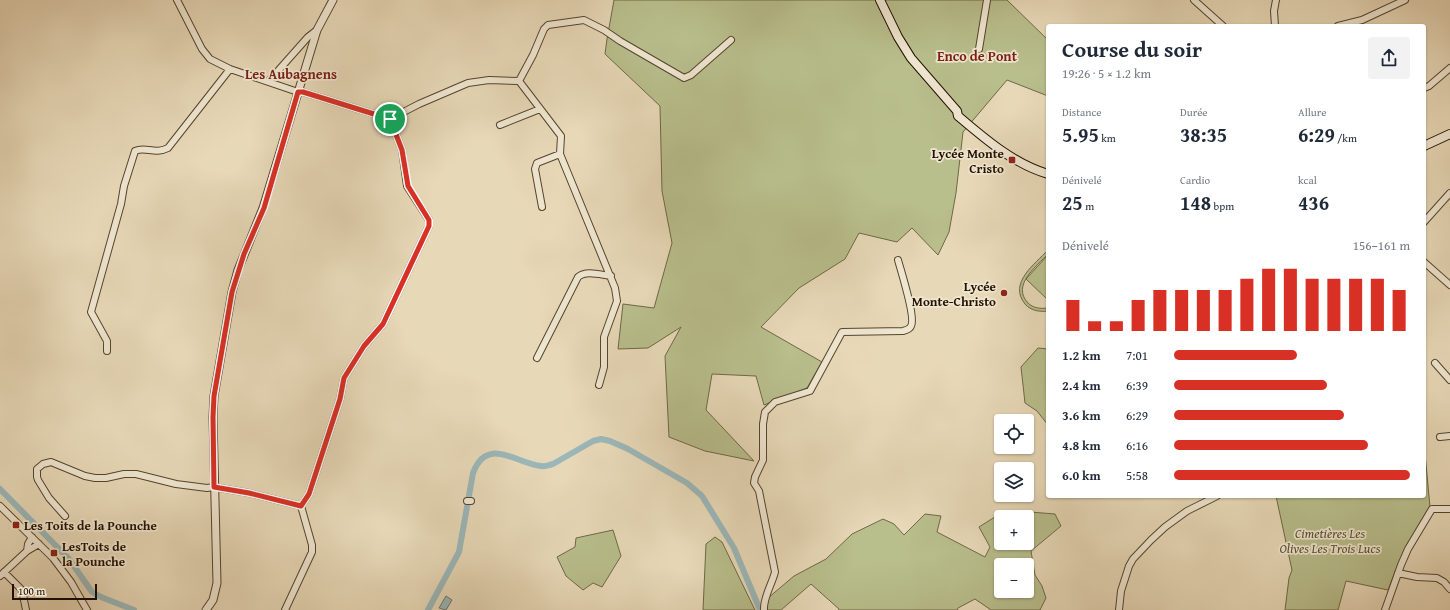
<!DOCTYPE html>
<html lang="fr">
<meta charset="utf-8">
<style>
:root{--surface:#fff;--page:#f2f2f3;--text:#1f2937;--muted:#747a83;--accent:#d93025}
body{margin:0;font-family:"Gentium Book Plus",serif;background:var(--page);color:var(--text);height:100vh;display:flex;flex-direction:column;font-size:15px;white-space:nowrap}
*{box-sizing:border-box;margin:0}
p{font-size:13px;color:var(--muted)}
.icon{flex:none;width:22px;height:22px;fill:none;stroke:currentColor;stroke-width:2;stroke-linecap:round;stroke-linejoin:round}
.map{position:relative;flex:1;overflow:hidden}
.details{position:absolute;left:1046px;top:24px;width:380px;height:474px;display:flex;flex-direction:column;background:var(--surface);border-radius:4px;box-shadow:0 1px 3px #0004}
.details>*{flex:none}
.controls{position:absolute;left:994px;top:414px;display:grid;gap:8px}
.controls a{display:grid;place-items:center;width:40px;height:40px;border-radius:4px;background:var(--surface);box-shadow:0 1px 3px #0004;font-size:20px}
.scale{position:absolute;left:12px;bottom:10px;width:85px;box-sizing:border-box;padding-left:4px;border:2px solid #231200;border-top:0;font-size:11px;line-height:14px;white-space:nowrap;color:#231200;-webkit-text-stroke:3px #efe6d0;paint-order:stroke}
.pin{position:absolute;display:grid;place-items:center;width:34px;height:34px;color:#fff;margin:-17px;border:2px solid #fff;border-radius:50%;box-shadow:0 1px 4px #0007}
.round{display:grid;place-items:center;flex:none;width:42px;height:42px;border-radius:4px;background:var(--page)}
.headline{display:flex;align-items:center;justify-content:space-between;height:68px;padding:0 16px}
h1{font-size:22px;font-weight:700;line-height:30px}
.stats{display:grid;grid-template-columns:repeat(3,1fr);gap:6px;height:68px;padding:4px 16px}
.stats div{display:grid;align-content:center}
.stats b{font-size:20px;font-weight:700}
.stats small{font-size:11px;font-weight:400}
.stats p{font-size:11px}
.chart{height:112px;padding:8px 16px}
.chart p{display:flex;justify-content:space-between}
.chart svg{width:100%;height:72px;margin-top:4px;stroke:var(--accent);stroke-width:6}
ul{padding:0 16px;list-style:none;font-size:13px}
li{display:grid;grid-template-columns:64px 48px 1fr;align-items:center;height:30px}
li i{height:10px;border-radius:5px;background:var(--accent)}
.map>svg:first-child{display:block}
</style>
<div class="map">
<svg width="1450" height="610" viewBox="0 0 1450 610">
<rect width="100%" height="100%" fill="#e7d8b7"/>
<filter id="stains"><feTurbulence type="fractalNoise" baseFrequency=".005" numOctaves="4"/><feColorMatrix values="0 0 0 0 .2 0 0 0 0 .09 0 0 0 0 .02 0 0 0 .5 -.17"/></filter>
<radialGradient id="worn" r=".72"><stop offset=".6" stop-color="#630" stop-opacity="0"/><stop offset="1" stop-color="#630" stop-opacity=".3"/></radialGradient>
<!-- green -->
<path fill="#b8be8c" stroke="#6e6846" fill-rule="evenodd" d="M614,0H1007L1048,40V96L1007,80L963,132L956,193L949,232L938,255L912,228L897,242L859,233L845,259L799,288L761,327L822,362L807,388L764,405L756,376L712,374L706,410L754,461L705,451L669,437L665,356L681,327L648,348L618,349L623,304L654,308L672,243L662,191L660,106L605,54L607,39Z
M1048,250V254C1037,266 1011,285 1028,303C1033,308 1040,309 1048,308V311C1040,312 1031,311 1025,304C1008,283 1035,264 1048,250Z
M1048,255V300L1026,279Z
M1038,348L1048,349V425L1037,411L1025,403L1021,367Z
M1424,443L1430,507L1395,572L1388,590L1346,581L1338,610H1285L1289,578L1292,570L1276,496H1424Z
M1030,512L1055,514L1061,526L1031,551L1035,575L1042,586L1046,598L1040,610H991L975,599L958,608L957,610H839V609L811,584L781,610H767L766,605L768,598L794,576L826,559L852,534L883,519L894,524L904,535L925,514L941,516L937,532L985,557L990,547L979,527L1001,513ZM1001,517H1027V543H1001ZM1001,565H1027V591H1001Z
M613,530L621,556L602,587L593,583L583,590L566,576L557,557L575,547L576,538Z
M715,537L722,542L755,610H703L706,544Z"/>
<!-- water -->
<path fill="#9bb7b9" stroke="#6b756f" d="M446,596L452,600L446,610L439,608Z"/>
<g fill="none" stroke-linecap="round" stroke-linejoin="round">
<!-- canal -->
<path stroke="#9bb7b9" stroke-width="6" d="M0,489L69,559L92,592L101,597L134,610
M428,610L459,552L473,473C487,435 517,464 541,466C545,467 549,465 553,464L593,441L601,439L610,441L628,449L687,483L702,496L734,548L760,610"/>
<defs>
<path id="minor" d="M177,0L202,49L210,59L230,69L298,92H303L390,119L419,104L468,83L489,80L519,81L533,55L544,29L548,25L584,20L604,30L620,41L684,78L691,75L731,40
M1194,0L1223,26
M1275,26L1274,11L1276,0
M1338,26L1362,20L1405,0
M979,49L987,0
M269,81L308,37L317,30
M519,81L561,136L560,154L615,288L617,301L604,337V367L599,385
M1424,88L1429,86L1450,68
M500,125L540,109
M542,207L535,169L537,163L560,154
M1424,222L1450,193
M1424,262L1450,285
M107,351V341L91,312L121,204L124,186L135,151C146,146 154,155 168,148L230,69
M537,358L578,277C586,270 601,275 611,276
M1435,363L1450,380
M1440,437L1450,436
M467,501H471
M0,506L53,558L71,582L87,610
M301,506L309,494L340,399L344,378L364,346L383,324L429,226V220L407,186L402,150L390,119
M65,516L49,498L38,480L37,477V469L43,464L51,462L85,476L95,478H106L124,474H136L176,484L207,488L214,487L249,493L301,506L312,545V552L285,610
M27,551L28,544L32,537
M4,572L22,590L26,610
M1398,573L1417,577L1437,578L1444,582L1450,589
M0,576L27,551L39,544
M764,610C763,598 772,584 775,572L759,491L754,483L755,477L763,460V424L765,412L775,402L810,391L842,332L903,331C907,330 910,329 911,326C916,318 901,271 898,260
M1119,610L1121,591L1129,566L1133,559L1151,540L1165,527L1187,511L1217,496
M1385,610L1401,565L1408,549L1432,509H1450"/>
<path id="tertiary" d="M206,610L213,600L217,583L213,417L214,396L232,292L238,270L263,208L317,30L333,0"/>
<path id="secondary" d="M880,0L898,37L911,58L957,111L958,116C985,139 1014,164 1048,174
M1424,146L1450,134"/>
</defs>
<!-- minor casing -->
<use href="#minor" stroke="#54442e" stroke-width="8"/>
<!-- tertiary casing -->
<use href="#tertiary" stroke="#54442e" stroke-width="9"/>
<!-- secondary casing -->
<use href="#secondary" stroke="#231200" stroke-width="10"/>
<!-- minor -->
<use href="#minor" stroke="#efe6d0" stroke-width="6"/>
<!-- tertiary -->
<use href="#tertiary" stroke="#efe6d0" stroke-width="7"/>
<!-- secondary -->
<use href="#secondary" stroke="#efe6d0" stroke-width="8"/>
</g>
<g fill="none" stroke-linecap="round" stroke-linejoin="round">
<defs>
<path id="route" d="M298,92H303L390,119L402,150L408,186L429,220V226L383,324L364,346L344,378L340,399L309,494L301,506L249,493L214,487L213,417L214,396L232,292L244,254L264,208Z"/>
</defs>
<!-- route casing -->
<use href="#route" stroke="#fff" stroke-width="8"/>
<!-- route -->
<use href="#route" stroke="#d93025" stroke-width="5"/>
</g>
<!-- markers -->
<g fill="#8f2418" stroke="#efe6d0" stroke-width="1.5">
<rect x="1008" y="156" width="8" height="8" rx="2"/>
<circle cx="1004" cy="293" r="4"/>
<rect x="12" y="521" width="8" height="8" rx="2"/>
<rect x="50" y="549" width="8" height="8" rx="2"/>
</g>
<g text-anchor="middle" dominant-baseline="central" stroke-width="3.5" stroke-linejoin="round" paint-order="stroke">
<!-- poi labels -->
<g font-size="13" font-weight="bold" fill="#231200" stroke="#efe6d0" text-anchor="end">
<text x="1004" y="153">Lycée Monte<tspan x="1004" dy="15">Cristo</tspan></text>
<text x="996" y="286">Lycée<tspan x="996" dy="15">Monte-Christo</tspan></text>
<text x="24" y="525" text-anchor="start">Les Toits de la Pounche</text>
<text x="62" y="546" text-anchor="start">LesToits de<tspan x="62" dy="15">la Pounche</tspan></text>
</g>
<!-- park labels -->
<g font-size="13" font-style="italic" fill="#574e31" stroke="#efe6d0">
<text x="1330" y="533">Cimetières Les<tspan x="1330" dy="15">Olives Les Trois Lucs</tspan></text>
</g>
<!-- neighbourhood labels -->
<g font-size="14" font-weight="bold" fill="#7a1f14" stroke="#efe6d0">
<text x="977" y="56">Enco de Pont</text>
<text x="291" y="74">Les Aubagnens</text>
</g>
</g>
<rect width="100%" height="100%" filter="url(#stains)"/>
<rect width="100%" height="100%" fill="url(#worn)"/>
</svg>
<div class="controls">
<a><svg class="icon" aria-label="locate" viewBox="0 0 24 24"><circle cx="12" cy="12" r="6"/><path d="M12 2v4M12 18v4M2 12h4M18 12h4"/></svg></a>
<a><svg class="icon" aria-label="layers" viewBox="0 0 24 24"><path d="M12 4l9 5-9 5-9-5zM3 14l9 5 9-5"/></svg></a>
<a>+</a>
<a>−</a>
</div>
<div class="scale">100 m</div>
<div class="pin" style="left:390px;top:119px;background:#1e9e55"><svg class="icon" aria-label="arrive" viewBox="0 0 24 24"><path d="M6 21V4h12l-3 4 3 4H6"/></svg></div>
<section class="details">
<div class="headline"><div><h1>Course du soir</h1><p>19:26 · 5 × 1.2 km</p></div><a class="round"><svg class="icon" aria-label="share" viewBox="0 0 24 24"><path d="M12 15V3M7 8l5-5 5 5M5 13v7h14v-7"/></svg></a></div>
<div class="stats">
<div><p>Distance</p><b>5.95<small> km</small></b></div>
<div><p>Durée</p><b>38:35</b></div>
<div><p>Allure</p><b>6:29<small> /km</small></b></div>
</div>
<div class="stats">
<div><p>Dénivelé</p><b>25<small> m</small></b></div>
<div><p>Cardio</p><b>148<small> bpm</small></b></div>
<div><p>kcal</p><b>436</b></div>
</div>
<div class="chart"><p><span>Dénivelé</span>156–161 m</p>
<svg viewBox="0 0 160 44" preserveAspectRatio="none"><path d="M5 44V25M15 44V38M25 44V38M35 44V25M45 44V19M55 44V19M65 44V19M75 44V19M85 44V12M95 44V6M105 44V6M115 44V12M125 44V12M135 44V12M145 44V12M155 44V19"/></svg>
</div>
<ul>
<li><b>1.2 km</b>7:01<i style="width:52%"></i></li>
<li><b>2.4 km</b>6:39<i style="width:65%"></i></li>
<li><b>3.6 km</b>6:29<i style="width:72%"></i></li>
<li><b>4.8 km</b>6:16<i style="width:82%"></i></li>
<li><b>6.0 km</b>5:58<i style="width:100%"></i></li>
</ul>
</section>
</div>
